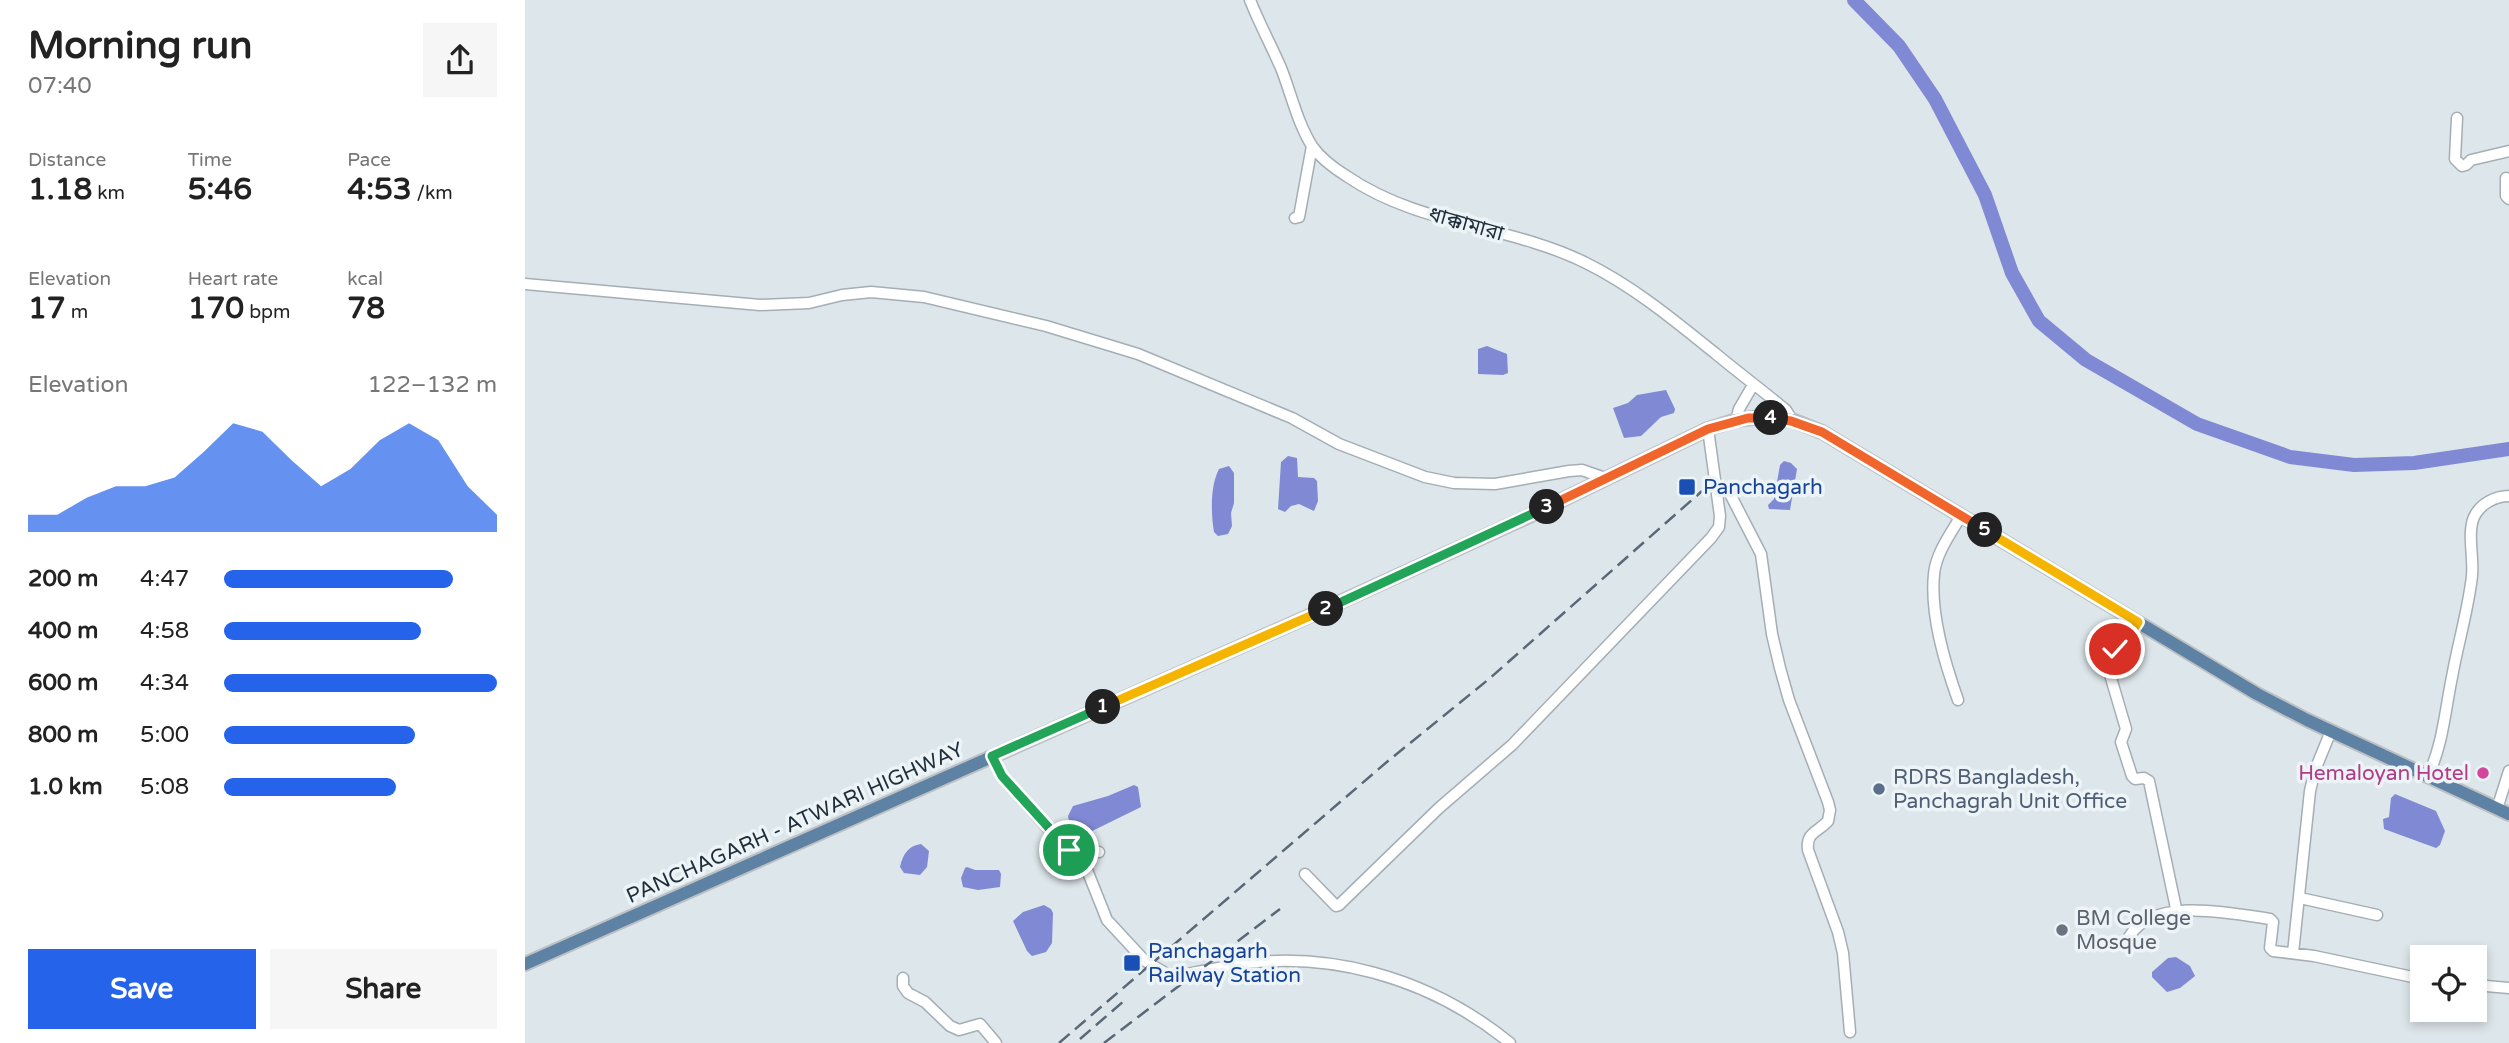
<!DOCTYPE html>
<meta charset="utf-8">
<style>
:root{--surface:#fff;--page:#f6f6f6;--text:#222;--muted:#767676;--accent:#2563eb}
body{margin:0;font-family:"Varela Round","Noto Sans Bengali",sans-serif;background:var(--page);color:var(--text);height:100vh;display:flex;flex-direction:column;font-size:26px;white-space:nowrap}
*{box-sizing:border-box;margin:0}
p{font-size:23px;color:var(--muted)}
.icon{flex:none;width:38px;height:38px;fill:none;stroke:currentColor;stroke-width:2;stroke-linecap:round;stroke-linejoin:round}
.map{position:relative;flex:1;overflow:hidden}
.side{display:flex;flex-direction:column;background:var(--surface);width:525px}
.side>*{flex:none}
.controls{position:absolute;left:1885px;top:945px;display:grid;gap:14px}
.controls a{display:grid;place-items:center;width:77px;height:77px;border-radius:0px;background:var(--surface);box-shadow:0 4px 10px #0003;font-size:35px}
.pin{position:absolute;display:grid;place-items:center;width:60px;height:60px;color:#fff;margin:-30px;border:4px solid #fff;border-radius:50%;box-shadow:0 2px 7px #0007}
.km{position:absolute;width:35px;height:35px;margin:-18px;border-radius:50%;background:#222;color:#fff;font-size:19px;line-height:35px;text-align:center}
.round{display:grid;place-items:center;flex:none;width:74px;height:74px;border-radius:0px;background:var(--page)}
.headline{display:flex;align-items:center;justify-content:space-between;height:119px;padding:0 28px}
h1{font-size:38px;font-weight:700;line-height:52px}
.stats{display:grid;grid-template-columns:repeat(3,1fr);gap:10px;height:119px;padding:7px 28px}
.stats div{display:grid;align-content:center}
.stats b{font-size:30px;font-weight:700}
.stats small{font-size:19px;font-weight:400}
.stats p{font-size:19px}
.chart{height:196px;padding:14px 28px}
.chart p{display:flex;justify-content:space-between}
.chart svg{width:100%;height:126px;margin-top:7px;fill:var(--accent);opacity:.7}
.primary-button{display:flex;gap:14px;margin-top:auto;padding:14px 28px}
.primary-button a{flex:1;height:80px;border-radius:0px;background:var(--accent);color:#fff;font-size:28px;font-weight:700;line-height:80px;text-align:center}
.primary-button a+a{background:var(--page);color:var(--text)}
ul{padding:0 28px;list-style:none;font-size:23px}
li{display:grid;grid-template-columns:112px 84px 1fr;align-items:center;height:52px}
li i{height:18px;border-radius:9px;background:var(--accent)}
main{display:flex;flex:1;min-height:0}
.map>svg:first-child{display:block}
</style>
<main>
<section class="side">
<div class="headline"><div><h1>Morning run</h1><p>07:40</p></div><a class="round"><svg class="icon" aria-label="share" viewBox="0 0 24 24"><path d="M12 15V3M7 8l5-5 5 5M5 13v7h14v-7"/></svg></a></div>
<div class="stats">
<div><p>Distance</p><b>1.18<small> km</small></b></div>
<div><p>Time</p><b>5:46</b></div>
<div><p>Pace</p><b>4:53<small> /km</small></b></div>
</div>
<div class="stats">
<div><p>Elevation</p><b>17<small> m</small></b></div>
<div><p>Heart rate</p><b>170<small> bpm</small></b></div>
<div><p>kcal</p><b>78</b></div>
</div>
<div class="chart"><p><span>Elevation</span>122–132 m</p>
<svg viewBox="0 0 160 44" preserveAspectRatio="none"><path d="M0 44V38L10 38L20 32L30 28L40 28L50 25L60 16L70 6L80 9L90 19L100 28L110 22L120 12L130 6L140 12L150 28L160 38V44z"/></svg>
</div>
<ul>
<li><b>200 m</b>4:47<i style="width:84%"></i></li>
<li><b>400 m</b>4:58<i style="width:72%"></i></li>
<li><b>600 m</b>4:34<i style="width:100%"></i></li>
<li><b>800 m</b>5:00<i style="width:70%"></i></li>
<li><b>1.0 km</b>5:08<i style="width:63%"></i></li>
</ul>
<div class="primary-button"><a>Save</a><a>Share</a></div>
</section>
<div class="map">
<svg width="1984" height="1043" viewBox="0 0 1984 1043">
<rect width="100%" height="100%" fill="#dde6ea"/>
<!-- water -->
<path fill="#808ad4" d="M962,346L982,354L983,373L978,375L953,374V349Z
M1141,390L1150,409L1149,413L1136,417L1116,436L1099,438L1088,408L1103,403L1112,395Z
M763,456L772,458L773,477L789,478L792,481L793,501L789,511L774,504L766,506L760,512L753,509L756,462Z
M1259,461L1266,463L1272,469L1265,510L1244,509L1243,505L1249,499L1255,465Z
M704,466L709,473V503L706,513L707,526L703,534L693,536L689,532C686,514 685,486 694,469Z
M609,785L613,787L616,807L557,836L546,830L543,816L548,806L583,796Z
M1870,794L1911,811L1920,831L1915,845L1911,848L1859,829L1858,819L1864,817L1866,798Z
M396,844L404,851L402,867L395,875L379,873L375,867C378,854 383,846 396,844Z
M442,867L450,870H474L476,874L475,887L453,890L438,887L436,878L440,868Z
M519,905L526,909L528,913L527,943L521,952L507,956L502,951L488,921L498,912Z
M1651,957L1665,966L1670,976L1655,988L1642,992L1627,977V972L1643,958Z"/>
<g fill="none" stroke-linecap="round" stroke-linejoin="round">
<!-- river -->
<path stroke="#808ad4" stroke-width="14" d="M1329,0L1374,46L1410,99L1460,195L1487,273L1514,321L1561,360L1672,424L1765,457L1829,465L1889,463L1984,449"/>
<defs>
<path id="minor" d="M725,0C734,23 746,45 756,68C766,93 772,122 787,146C796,159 810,169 823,177C895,226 985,225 1061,263C1108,286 1150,321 1191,354C1214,373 1238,391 1261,410L1267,420
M1932,118L1930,159L1937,166L1941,165L1946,160L1984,151
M1981,178V196L1984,199
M770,218L774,217L787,146
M0,284L235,305L284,303L317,295L346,292L399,297L521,326L613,354L767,418L814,444L900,477L929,483L970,484L1044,471L1057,470L1080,478
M1211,420L1214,409L1228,385
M1191,484L1203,490L1236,554L1247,634L1255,668L1264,700L1303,802L1305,810L1303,821C1292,833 1281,832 1283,850L1313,932L1318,953L1325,1032
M1613,622L1602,640L1584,652L1581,661L1601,729L1596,742L1607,776L1610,779L1619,778L1624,781L1652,913
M1433,700C1419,661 1405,614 1409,574C1411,553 1426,533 1436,516
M467,756L477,776L534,841L551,853L574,852
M1903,776C1918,744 1920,711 1927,677C1933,643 1943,611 1947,576C1949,559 1942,532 1949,517C1955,504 1970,496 1984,496
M1972,809L1984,771
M558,854V860L582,920L620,961L649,978C664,972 681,971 697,967C799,947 904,977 985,1043
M780,874L811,906L814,905L914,808L987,745L1186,538L1194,527L1195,516L1183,429
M1775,898L1852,915
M1604,937C1628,896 1706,913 1745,919L1748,922L1745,948L1748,951L1789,956L1897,979
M1768,953L1785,791L1790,770L1806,731
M378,978V986L383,993L400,1002L425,1026L434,1030L455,1024L471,1043
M1950,985L1984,988"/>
<path id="major" d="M0,964L791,613L1000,518L1183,429L1211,420L1236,417L1267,420L1297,432L1732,694L1782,720L1984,814"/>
</defs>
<!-- minor casing -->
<use href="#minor" stroke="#a4aeb5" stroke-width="13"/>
<!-- major casing -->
<use href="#major" stroke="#bcc0c4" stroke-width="16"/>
<!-- minor -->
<use href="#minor" stroke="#fff" stroke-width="10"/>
<!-- major -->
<use href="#major" stroke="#5e82a3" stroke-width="12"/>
<!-- rail -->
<path stroke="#586876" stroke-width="2.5" stroke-dasharray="14 7" stroke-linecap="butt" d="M555,1039L600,1000
M534,1043L863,761L964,679L1177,491
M579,1043L755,909"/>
</g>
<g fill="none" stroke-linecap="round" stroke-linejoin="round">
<defs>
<path id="split-1" d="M544,850L477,776L467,756L578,707"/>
<path id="split-2" d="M578,707L801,609"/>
<path id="split-3" d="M801,609L1022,507"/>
<path id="split-4" d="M1022,507L1183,429L1223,418H1246"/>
<path id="split-5" d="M1246,418L1266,421L1297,432L1460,530"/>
<path id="split-6" d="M1460,530L1613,622L1602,639L1590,649"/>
</defs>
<!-- split-1 casing -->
<use href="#split-1" stroke="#fff" stroke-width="14"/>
<!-- split-2 casing -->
<use href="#split-2" stroke="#fff" stroke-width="14"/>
<!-- split-3 casing -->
<use href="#split-3" stroke="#fff" stroke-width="14"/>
<!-- split-4 casing -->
<use href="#split-4" stroke="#fff" stroke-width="14"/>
<!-- split-5 casing -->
<use href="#split-5" stroke="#fff" stroke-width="14"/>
<!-- split-6 casing -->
<use href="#split-6" stroke="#fff" stroke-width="14"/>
<!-- split-1 -->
<use href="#split-1" stroke="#22a559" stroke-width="9"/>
<!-- split-2 -->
<use href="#split-2" stroke="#f5b400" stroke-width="9"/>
<!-- split-3 -->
<use href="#split-3" stroke="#22a559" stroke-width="9"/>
<!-- split-4 -->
<use href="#split-4" stroke="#f0652b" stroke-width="9"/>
<!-- split-5 -->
<use href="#split-5" stroke="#f0652b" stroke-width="9"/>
<!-- split-6 -->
<use href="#split-6" stroke="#f5b400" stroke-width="9"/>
</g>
<!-- markers -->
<g fill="#1a4fb4" stroke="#edf4f7" stroke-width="2.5">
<rect x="1153" y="478" width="18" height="18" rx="3.5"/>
<rect x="598" y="954" width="18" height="18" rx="3.5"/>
</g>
<circle fill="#d1479c" stroke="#edf4f7" stroke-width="2.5" cx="1958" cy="773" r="7"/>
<circle fill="#5c6f8a" stroke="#edf4f7" stroke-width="2.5" cx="1354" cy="789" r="7"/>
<circle fill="#6b7280" stroke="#edf4f7" stroke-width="2.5" cx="1537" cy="930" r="7"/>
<g text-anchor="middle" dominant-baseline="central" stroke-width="7" stroke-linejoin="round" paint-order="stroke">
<!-- street labels -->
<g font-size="21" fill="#1e2d3a" stroke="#edf4f7">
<text transform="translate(941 224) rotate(16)">ধাক্কামারা</text>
<text transform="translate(270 823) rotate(-24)">PANCHAGARH - ATWARI HIGHWAY</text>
</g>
<!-- transit labels -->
<g font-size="21" fill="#164399" stroke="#edf4f7" text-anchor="start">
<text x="1178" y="487">Panchagarh</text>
<text x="623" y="951">Panchagarh<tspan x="623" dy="24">Railway Station</tspan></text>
</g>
<!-- hotel labels -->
<g font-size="21" fill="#b23c85" stroke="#edf4f7" text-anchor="end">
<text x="1944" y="773">Hemaloyan Hotel</text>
</g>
<!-- service labels -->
<g font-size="21" fill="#4e5e75" stroke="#edf4f7" text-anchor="start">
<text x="1368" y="777">RDRS Bangladesh,<tspan x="1368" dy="24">Panchagrah Unit Office</tspan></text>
</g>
<!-- worship labels -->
<g font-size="21" fill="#5b616d" stroke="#edf4f7" text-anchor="start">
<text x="1551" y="918">BM College<tspan x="1551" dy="24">Mosque</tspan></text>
</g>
</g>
</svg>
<div class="controls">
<a><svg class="icon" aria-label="locate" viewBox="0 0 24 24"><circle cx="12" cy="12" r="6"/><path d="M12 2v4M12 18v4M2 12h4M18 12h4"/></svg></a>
</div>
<div class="pin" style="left:544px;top:850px;background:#1e9e55"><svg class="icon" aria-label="arrive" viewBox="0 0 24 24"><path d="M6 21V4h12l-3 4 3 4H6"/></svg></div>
<div class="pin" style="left:1590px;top:649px;background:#d93025"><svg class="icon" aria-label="check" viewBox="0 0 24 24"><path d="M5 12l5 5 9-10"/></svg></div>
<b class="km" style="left:578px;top:707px">1</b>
<b class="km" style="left:801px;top:609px">2</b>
<b class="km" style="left:1022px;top:507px">3</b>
<b class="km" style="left:1246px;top:418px">4</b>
<b class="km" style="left:1460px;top:530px">5</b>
</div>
</main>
